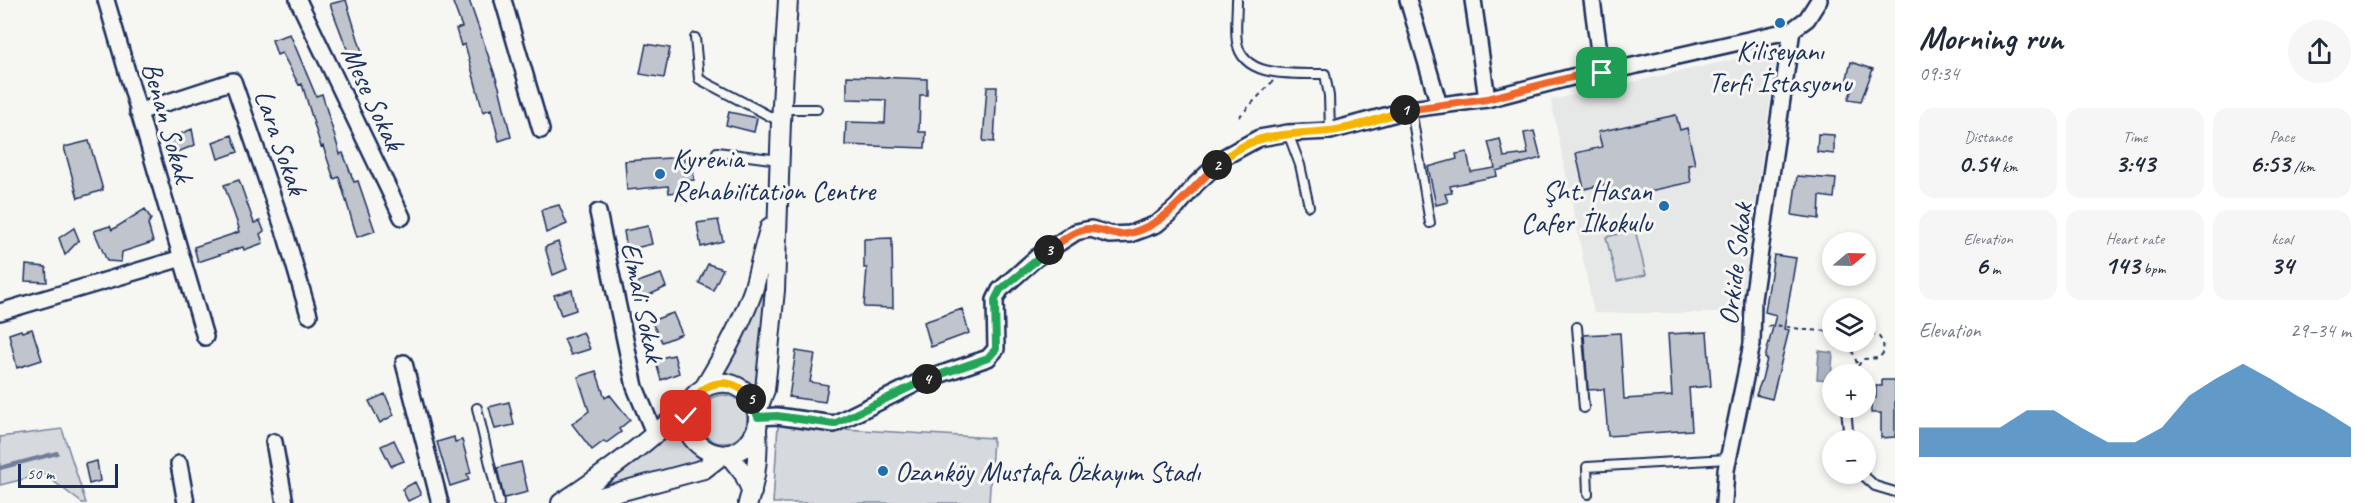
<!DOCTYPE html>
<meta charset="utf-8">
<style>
:root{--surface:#fff;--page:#f6f6f7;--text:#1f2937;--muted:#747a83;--accent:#1f6fb2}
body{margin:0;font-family:Caveat,sans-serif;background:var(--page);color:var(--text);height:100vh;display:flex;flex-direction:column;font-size:22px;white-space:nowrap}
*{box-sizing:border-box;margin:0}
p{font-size:20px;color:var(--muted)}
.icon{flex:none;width:33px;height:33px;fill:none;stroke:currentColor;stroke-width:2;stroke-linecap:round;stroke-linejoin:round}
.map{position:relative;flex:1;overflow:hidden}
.drawer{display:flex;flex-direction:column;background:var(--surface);width:480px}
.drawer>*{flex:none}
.needle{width:39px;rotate:71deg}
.buttons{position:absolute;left:1822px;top:232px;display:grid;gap:12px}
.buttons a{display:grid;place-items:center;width:54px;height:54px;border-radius:50%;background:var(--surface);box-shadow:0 3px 9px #0003;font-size:30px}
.scale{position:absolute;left:18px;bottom:15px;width:100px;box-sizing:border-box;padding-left:6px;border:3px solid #1b2f5e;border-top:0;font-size:16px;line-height:21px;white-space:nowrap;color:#1b2f5e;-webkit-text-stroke:4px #f6f6f2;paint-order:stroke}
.pin{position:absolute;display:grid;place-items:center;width:51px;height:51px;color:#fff;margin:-26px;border-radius:12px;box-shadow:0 3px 9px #0006}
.km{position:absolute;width:30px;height:30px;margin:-15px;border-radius:50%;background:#222;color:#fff;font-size:16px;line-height:30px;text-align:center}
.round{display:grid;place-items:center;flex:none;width:63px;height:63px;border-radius:32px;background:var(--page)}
.headline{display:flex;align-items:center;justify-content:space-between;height:102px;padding:0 24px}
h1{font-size:33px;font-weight:600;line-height:45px}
.stats{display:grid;grid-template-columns:repeat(3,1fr);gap:9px;height:102px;padding:6px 24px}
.stats div{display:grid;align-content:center;border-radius:15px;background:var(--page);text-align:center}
.stats b{font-size:26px;font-weight:600}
.stats small{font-size:16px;font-weight:400}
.stats p{font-size:16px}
.chart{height:168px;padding:12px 24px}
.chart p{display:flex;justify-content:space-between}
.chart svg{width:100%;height:108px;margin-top:6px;fill:var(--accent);opacity:.7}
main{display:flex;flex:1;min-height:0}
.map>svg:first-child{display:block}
</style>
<main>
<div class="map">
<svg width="1895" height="503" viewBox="0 0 1895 503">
<rect width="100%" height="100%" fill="#f6f6f2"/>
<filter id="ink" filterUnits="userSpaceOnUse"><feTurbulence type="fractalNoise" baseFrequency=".0167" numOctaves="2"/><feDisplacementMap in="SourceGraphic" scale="12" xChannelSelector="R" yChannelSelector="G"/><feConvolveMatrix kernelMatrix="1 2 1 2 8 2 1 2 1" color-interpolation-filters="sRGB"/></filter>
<g filter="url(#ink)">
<!-- built -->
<path fill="#e6e7e7" d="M1777,50L1740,313H1594L1551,100Z"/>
<!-- green -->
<path fill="#d6d9dd" stroke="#78849e" stroke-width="1.5" d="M1635,230L1646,275L1617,281L1606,237Z
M764,287L762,327L755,388L744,381L722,374L751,320Z
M699 419a24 24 0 1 1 48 0a24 24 0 1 1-48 0Z
M677,424L684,442L702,460L602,488L653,447Z
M778,425L993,438L989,503H773Z
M62,429L86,503H82L44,474L0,485V437Z"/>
<!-- water -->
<path fill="#abb2c0" stroke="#717e99" stroke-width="1.5" d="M1819,351L1833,353L1831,380L1817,379Z"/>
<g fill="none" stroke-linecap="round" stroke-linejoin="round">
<!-- stream -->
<path stroke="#717e99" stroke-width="4" d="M0,468L57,453"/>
</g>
<!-- building -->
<path fill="#c0c4cd" stroke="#1b2f5e" stroke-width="1.5" d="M346,0L362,52L350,57L330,4Z
M452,0H469L499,87L511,137L499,141L491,109L483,112L465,44L461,46L456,29L462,27Z
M290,34L316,96L322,94L340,154L343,153L354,182L358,181L375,231L357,237L339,177L334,179L323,146L321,147L302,84L299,85L282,53L277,55L272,40Z
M646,44L670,48L664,78L640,74Z
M1851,62L1873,69L1861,101L1848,99L1853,88L1845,86Z
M847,76L927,79V95H920L919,132H926L925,148L845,145L846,122L885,123L886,100L847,99Z
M987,87H997L994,142L983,141Z
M729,112L757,118L754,132L726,125Z
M1676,115L1680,130L1687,128L1695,164L1688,165L1691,182L1613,199L1610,183L1584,189L1576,153L1602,147L1598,132Z
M192,129L195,145L170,155L166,140Z
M1534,131L1541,158L1496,171L1497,176L1450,186L1452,193L1445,194L1448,202L1436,205L1428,167L1457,159L1456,154L1467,152L1471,172L1495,168L1488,142L1500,139L1504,157L1528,154L1524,133Z
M1818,134L1834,135V154L1817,152Z
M232,135L238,152L218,159L213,142Z
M89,141L103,190L78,198L64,147Z
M684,157L685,168L693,167L694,180L686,181L687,191L669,193L668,186L627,190L625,161Z
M1797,176L1836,179L1834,198L1820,196L1819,219L1792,215Z
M239,180L254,223L260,221L264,231L260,234L263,243L244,250L243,247L198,262L194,247L239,232L238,229L239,228L224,185Z
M559,205L567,224L546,233L541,210Z
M145,209L151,219L148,224L153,242L122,252L121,262L107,261L94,231L110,226L112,230Z
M718,220L723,241L701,247L697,223Z
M648,226L652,244L627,250L624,231Z
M74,228L79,240L65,255L59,238Z
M892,238L893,308L864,307L867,268H864V239Z
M558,242L567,269L553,275L545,247Z
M1774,255L1796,258L1784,329L1789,330L1772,399L1756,395L1762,379L1767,359L1765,358L1776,315L1765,312Z
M708,264L723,269L713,290L699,283Z
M26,265L46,267L47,282L25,281Z
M661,274L666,287L643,298L638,282Z
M572,290L576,310L561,315L554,295Z
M962,309L969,333L931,347L924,322Z
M673,313L682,334L662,342L651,321Z
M32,329L42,360L17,368L9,334L21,330L22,332Z
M583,332L590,349L571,355L564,339Z
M1707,332L1711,386L1689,388L1692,430L1608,436L1604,389L1588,390L1584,335L1620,333L1624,399L1672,396L1668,334Z
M796,351L815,354L810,382L828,385L825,402L789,397Z
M674,355L679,373L661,380L655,359Z
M596,371L605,398L610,395L630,420L619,429L621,432L606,443L604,441L592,450L572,424L589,411L578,377Z
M1882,380H1895V437L1881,438V413H1871V398H1876V386H1882Z
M385,394L394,415L380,423L369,401Z
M509,402L514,425L495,429L489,407Z
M454,437L455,442L462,440L471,473L467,474L469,480L450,486L437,442Z
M394,440L404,461L391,466L381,446Z
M97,461L100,481L89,484L85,464Z
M521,462L528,492L504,498L497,468Z
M415,482L421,495L408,501L402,489Z"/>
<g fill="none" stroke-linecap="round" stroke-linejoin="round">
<defs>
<path id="service" d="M1237,0C1237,13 1235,29 1237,42C1243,80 1297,73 1325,74L1329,96L1330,131
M695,38L699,79L779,121
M783,109H817
M1411,109L1430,223
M1288,133L1300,165L1309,206
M717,152L779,160
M1577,327L1584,408
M477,408L499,503
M1846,408L1849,441
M1862,474L1875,486L1895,492
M1588,494L1587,467L1728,459"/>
<path id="minor" d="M106,0L205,337
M298,0L402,217
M503,0L541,130
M1408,0L1439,105
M1473,0L1487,99
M1592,0L1602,73
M138,112L233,81L286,236L309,315
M598,212L635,387L655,435
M0,312L182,258
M404,363L440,503
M758,417L777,416L834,424L921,381L988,358L996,349L995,300L1000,290L1036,258L1076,232L1091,229L1110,235L1130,234L1157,224L1177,207L1196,184L1226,156L1259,138L1288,133L1330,131L1411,109L1487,99L1572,77L1602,73L1792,30L1807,19L1819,0
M274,442L285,503
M179,464L186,503
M1724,503L1726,470L1752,344L1753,299L1792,30"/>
<path id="tertiary" d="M704,388C723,357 741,325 753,291C759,270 763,248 770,227
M757,411L765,390L775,290L781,122L788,0
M728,454L744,474L752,492
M561,503C607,473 649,441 689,404
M578,503L704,469L722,455
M748,503C756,479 759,456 757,431C757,426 758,422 758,417C758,400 743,386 727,383C716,382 705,386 697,393C657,431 732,489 757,428"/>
</defs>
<!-- service casing -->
<use href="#service" stroke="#1b2f5e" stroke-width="12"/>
<!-- minor casing -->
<use href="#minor" stroke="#1b2f5e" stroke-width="20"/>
<!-- tertiary casing -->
<use href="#tertiary" stroke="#1b2f5e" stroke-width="22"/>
<!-- path -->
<path stroke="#1b2f5e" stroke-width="2" stroke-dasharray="4.5 4.5" stroke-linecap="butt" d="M1239,117L1273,81
M1768,326L1776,325L1806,330L1833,331
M1849,342L1858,366V375
M1854,350L1858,342
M1858,366L1863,359L1879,358L1884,352L1883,343L1878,335L1866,333"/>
<!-- service -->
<use href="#service" stroke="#f6f6f2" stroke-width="8"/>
<!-- minor -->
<use href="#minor" stroke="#f6f6f2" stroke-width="15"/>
<!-- tertiary -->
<use href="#tertiary" stroke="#f6f6f2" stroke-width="18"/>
</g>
</g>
<g fill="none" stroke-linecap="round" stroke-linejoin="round" filter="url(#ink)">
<defs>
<path id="split-1" d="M1405,110L1487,99L1572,77L1602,73"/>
<path id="split-2" d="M1217,165C1254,130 1284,136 1329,131C1355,128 1381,118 1405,110"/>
<path id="split-3" d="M1049,250C1061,242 1075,229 1090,229C1105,229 1114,238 1131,233C1169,223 1189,190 1217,165"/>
<path id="split-4" d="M927,379L988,358L996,349L995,300L1000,290L1049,250"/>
<path id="split-5" d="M751,399L758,417L777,416L834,424L927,379"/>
<path id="split-6" d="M686,416C695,383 729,370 751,399"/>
</defs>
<!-- split-1 casing -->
<use href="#split-1" stroke="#fff" stroke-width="12"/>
<!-- split-2 casing -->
<use href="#split-2" stroke="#fff" stroke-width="12"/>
<!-- split-3 casing -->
<use href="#split-3" stroke="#fff" stroke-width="12"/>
<!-- split-4 casing -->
<use href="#split-4" stroke="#fff" stroke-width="12"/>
<!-- split-5 casing -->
<use href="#split-5" stroke="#fff" stroke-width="12"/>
<!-- split-6 casing -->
<use href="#split-6" stroke="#fff" stroke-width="12"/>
<!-- split-1 -->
<use href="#split-1" stroke="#f0652b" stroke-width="8"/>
<!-- split-2 -->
<use href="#split-2" stroke="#f5b400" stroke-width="8"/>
<!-- split-3 -->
<use href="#split-3" stroke="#f0652b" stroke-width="8"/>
<!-- split-4 -->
<use href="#split-4" stroke="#22a559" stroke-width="8"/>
<!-- split-5 -->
<use href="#split-5" stroke="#22a559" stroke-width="8"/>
<!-- split-6 -->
<use href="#split-6" stroke="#f5b400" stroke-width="8"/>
</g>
<!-- markers -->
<g fill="#1f6fb2" stroke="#f6f6f2" stroke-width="2">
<circle cx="1780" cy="23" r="6"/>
<circle cx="660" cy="174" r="6"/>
<circle cx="1664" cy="206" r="6"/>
<circle cx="883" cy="471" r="6"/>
</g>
<g text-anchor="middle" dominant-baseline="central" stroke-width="6" stroke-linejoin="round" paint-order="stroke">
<!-- poi labels -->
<g font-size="28" fill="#1b2f5e" stroke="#f6f6f2" text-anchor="start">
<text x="1780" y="50" text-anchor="middle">Kiliseyanı<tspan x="1780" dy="32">Terfi İstasyonu</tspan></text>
<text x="672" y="158">Kyrenia<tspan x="672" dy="32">Rehabilitation Centre</tspan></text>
<text x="1652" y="190" text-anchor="end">Şht. Hasan<tspan x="1652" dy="32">Cafer İlkokulu</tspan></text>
<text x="895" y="471">Ozanköy Mustafa Özkayım Stadı</text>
</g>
<!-- street labels -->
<g font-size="28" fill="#1b2f5e" stroke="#f6f6f2">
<text transform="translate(373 98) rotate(65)">Mese Sokak</text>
<text transform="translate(168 122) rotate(74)">Benan Sokak</text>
<text transform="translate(281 142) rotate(71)">Lara Sokak</text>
<text transform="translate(1735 264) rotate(-83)">Orkide Sokak</text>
<text transform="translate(643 302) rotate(78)">Elmali Sokak</text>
</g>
</g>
</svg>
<div class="buttons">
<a><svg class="needle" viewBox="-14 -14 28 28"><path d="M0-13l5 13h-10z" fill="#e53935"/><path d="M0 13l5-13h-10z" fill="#747a83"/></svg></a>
<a><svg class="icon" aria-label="layers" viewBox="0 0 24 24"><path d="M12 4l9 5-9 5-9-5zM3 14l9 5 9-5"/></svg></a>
<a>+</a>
<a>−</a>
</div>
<div class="scale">50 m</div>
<div class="pin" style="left:1602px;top:73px;background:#1e9e55"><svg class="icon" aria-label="arrive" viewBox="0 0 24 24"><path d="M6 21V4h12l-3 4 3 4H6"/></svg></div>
<div class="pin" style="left:686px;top:416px;background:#d93025"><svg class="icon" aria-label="check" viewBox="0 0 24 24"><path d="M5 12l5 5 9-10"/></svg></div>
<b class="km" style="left:1405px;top:110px">1</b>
<b class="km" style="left:1217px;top:165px">2</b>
<b class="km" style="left:1049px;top:250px">3</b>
<b class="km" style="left:927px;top:379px">4</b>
<b class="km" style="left:751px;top:399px">5</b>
</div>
<section class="drawer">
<div class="headline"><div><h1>Morning run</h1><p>09:34</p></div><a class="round"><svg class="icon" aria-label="share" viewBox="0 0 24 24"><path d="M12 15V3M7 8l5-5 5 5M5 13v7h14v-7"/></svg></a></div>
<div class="stats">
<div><p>Distance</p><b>0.54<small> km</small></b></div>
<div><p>Time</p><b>3:43</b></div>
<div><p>Pace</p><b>6:53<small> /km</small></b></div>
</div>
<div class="stats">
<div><p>Elevation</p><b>6<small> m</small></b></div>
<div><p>Heart rate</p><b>143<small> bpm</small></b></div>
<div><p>kcal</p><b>34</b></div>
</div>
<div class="chart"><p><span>Elevation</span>29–34 m</p>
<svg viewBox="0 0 160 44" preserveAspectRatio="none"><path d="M0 44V32L10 32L20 32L30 32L40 25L50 25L60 32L70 38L80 38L90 32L100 19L110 12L120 6L130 12L140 19L150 25L160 32V44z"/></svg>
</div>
</section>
</main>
